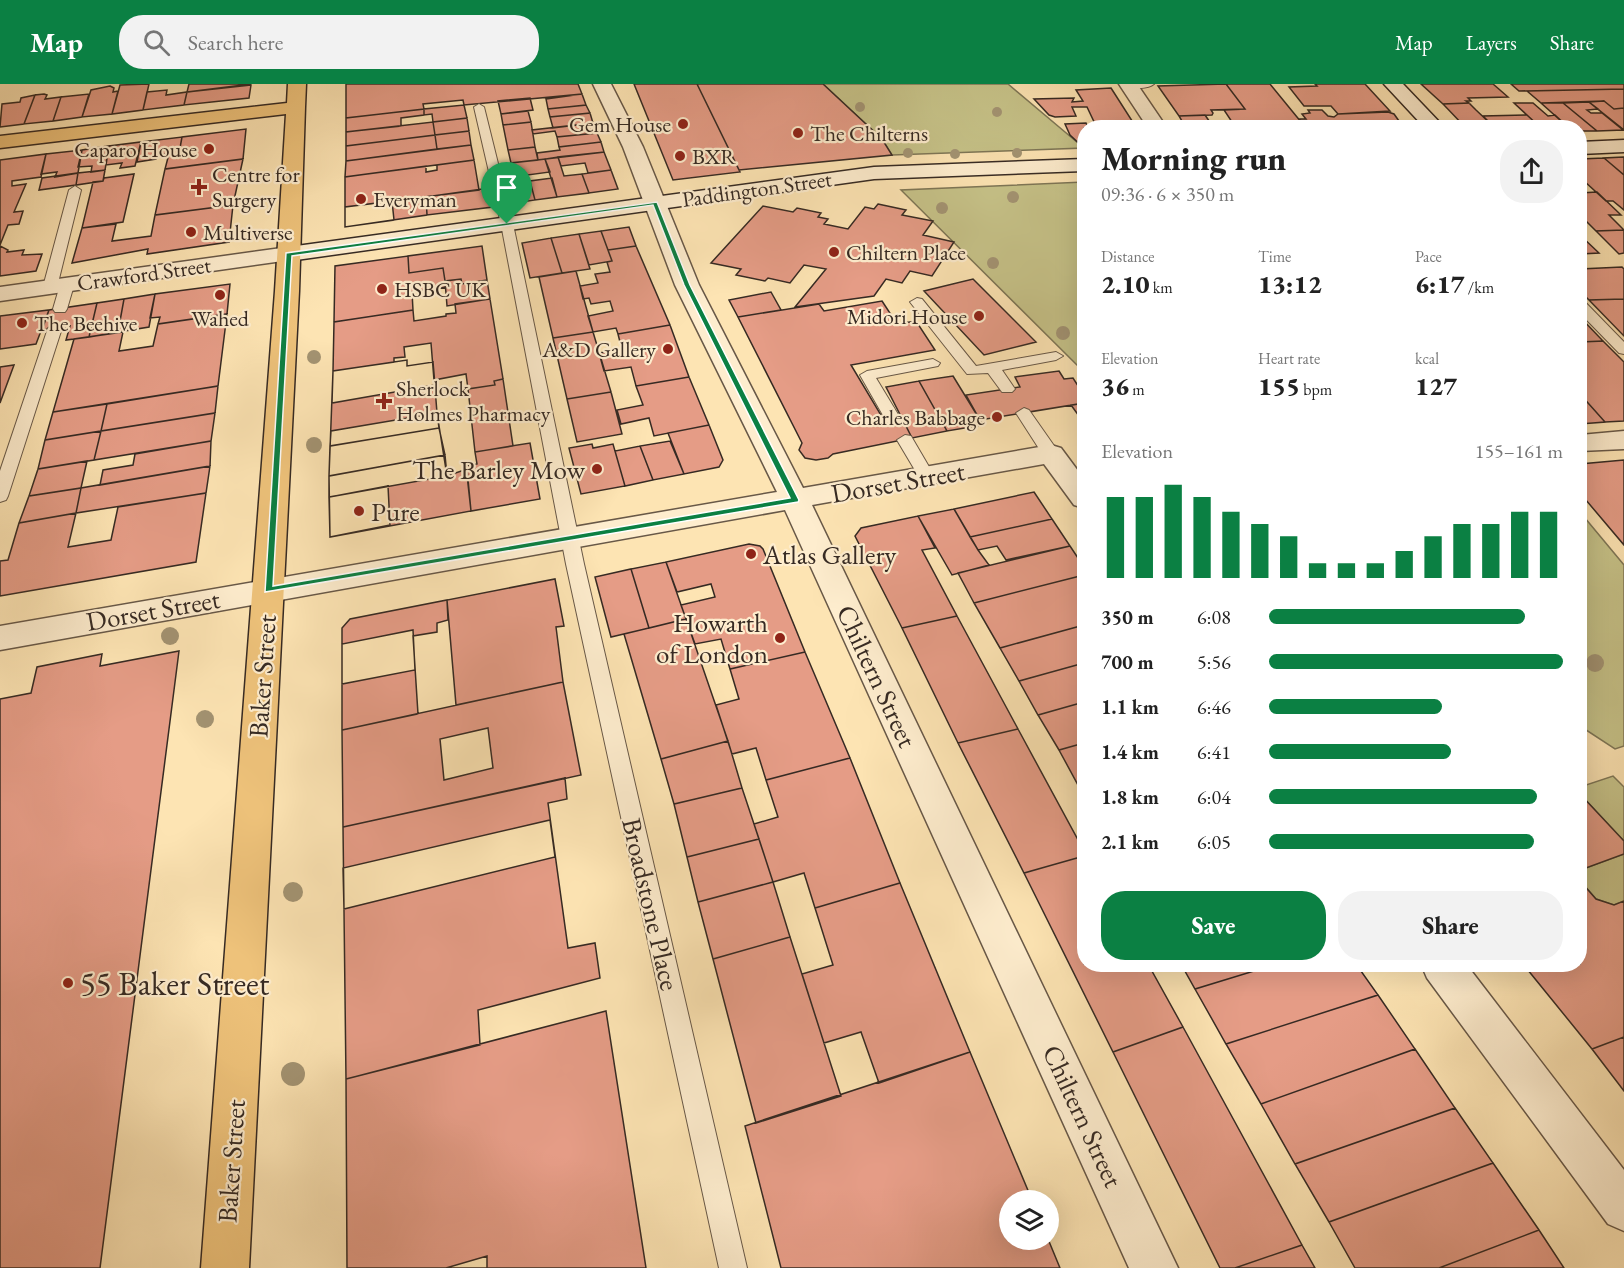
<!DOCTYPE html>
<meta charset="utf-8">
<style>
:root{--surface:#fff;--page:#f2f2f2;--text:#222;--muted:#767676;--accent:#0b8043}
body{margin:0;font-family:"EB Garamond",serif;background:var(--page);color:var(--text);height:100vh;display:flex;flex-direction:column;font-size:22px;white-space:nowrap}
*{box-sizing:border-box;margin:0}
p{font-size:20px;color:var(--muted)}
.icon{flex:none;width:33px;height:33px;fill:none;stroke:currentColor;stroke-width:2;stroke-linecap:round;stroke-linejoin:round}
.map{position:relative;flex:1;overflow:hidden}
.panel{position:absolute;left:1077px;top:36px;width:510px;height:852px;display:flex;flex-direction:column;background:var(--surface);border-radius:24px;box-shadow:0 6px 24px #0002}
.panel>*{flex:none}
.controls{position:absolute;left:999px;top:1106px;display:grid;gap:12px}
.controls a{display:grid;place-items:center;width:60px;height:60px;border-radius:50%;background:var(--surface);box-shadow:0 6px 24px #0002;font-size:30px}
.pin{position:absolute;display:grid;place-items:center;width:51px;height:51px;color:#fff;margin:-62px -26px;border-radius:50% 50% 50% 0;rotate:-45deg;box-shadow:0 0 6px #0007}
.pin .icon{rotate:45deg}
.round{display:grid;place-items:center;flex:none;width:63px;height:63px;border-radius:24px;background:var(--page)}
.head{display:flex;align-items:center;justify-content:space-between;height:102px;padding:0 24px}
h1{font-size:33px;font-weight:800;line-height:45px}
.figures{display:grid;grid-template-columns:repeat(3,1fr);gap:9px;height:102px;padding:6px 24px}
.figures div{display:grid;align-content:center}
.figures b{font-size:26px;font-weight:800}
.figures small{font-size:16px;font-weight:400}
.figures p{font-size:16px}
.chart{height:168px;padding:12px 24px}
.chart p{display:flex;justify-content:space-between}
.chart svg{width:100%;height:108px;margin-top:6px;stroke:var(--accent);stroke-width:6}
.action{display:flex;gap:12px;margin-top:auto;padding:12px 24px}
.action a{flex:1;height:69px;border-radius:24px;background:var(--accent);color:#fff;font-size:24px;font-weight:800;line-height:69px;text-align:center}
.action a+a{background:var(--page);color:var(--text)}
ul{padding:0 24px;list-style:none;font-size:20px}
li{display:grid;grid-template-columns:96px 72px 1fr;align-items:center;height:45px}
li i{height:15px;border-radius:8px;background:var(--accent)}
header{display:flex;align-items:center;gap:36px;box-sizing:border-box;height:84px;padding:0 30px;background:var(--accent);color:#fff}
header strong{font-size:28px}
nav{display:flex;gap:33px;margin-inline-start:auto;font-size:21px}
.search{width:420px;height:54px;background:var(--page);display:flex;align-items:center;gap:15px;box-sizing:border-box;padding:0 21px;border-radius:24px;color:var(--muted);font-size:22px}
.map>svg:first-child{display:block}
</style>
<header>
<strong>Map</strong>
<div class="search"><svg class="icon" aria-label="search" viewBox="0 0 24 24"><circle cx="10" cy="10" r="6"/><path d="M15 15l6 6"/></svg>Search here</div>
<nav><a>Map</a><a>Layers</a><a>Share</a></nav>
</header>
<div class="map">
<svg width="1624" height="1184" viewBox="0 0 1624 1184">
<rect width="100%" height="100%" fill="#fde4b3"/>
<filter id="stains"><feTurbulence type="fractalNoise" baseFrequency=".00333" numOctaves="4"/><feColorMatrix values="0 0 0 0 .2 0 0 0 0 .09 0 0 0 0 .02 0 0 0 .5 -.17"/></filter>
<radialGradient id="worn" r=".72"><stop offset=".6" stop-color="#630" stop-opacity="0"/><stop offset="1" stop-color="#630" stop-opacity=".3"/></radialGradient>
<!-- green -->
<path fill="#c6c288" stroke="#7e7656" stroke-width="1.5" d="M823,0H1008L1084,64L892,71L882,55Z
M1084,98V288L901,106Z
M1580,428L1624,481V662L1615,665L1580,642Z
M1613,692L1624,703V757L1580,710V703Z
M1624,770V817L1614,821L1596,815L1582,799L1583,785Z"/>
<!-- building -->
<path fill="#e59c86" stroke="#362a23" stroke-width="1.5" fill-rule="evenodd" d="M149,0L143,26L112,30L120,1Z
M189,0H251L187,8Z
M346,0H578L582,10L464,21L463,16L423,20L424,25L346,34Z
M634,0H697L740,88L673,96Z
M697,0H823L882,55L892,71L739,86Z
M1226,0L1245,25L1211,26L1213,29L1212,31L1179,32L1158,2Z
M1226,0H1270L1306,44H1236L1224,26L1245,25Z
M1315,0H1365L1390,27L1338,30L1331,22H1304L1289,3L1317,2Z
M1421,0H1493L1508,13L1468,14L1471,17H1466L1469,19L1443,20Z
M1511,0H1624V5L1519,7Z
M251,1L249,14L184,21L187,8Z
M110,2L114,4L113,8L118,7L112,30L82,33L91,6Z
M1111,4L1136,43L1097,44L1087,23H1072L1076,32L1055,33L1049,31L1034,15L1074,14L1072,18L1083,17L1076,6Z
M1624,5V24L1614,25L1604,17L1541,19L1527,7Z
M167,6L166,11L187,8L184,21L143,26L147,8Z
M44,10L47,11L45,15L61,13L53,37L24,40L35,11Z
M89,10L82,33L53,37L61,13Z
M582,10L586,21L548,25L546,15Z
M35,11L24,40L0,43L2,20L20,18L21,14Z
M530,14L533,26L501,30L498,17Z
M1604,17L1614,25L1624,24V46L1589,18Z
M1589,18L1598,25L1587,26L1591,29H1602L1623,46L1597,47L1563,19Z
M1469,19L1476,26L1495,44H1466L1443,20Z
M1514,19H1533L1548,32L1555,31L1569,44H1541Z
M1541,19H1563L1597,47H1580V44H1569Z
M464,21L467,34L433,38L432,30L424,31V25Z
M586,21L590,29L550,33L548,25Z
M424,25V31L401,34V42L346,48V34Z
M1308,26H1322L1328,32L1334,33L1338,30L1388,28L1394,30L1404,44H1306L1299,35H1306L1302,30L1310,29Z
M528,27L531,38L503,41L501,30Z
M590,29L593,39L553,44L550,33Z
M1205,31L1214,44H1186L1179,32Z
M1527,31L1541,44H1495L1483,32Z
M467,34L469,47L435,51L433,38Z
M1232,37L1236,44H1214L1213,41Z
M433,38L435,51L346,62V48Z
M531,38L535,63L508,66L503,41Z
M593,39L597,49L557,53L555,47L533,50L532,46Z
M1086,39L1088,44H1084V64L1070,51L1065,40Z
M246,45L243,75L165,85L170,66L180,64L182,53Z
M469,47L471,61L437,65L435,51Z
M597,49L601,58L559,63L557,53Z
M435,51L437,65L346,77V62Z
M182,53L180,64L170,66L169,70L157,71L156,75L137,78L141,58Z
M141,58L135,82L120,84L122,79L106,81L109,62Z
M601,58L604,68L538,76L537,69L560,66L559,63Z
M471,61L474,76L345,93L346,77Z
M109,62L105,86L91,88L92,82L78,83L82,66Z
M535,63L538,76L511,79L508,66Z
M82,66L78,89L55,93L57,88L41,90L46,70Z
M604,68L611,86L588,89L585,79L561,82L558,73Z
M46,70L41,93L12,97V102L26,100L14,128L23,127L19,140L8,141L0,161V76Z
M558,73L564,92L582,90L589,109L557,113L545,75Z
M1624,73V91L1604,74Z
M1604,74L1624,91V126L1613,117H1606L1584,97H1580V75Z
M243,75L233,121L155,131L165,85Z
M545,75L550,88L513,93L511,79Z
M474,76L479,106L345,123V93L426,82V88L437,86V81Z
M105,86L103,97L76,101L78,89Z
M611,86L618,105L589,109L582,90Z
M78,89L76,101L39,106L42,94Z
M134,90L123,138L82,144L93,98L103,97L104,94Z
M513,94L515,103H518L517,99L530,97L535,116L509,120L504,95Z
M552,94L557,113L535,116L530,97Z
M489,104L493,123L427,131L426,113Z
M1597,108L1621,131H1609L1624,146L1596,147L1580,131V109Z
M426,113L427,131L345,143V123Z
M392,117L394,136L345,143V123Z
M878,120L906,126L902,131L933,137L923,151L954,158L932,192L910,187L902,199L886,195L874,212L795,223L826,185L804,181L790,199L768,194L765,197L736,191L741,185L711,179L763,122L793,128L797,124L821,129L818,133L828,135L824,140L848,145L865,123L874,125Z
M233,121L229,158L147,170L148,165L72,179L82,144L116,140L112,157L151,152L155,131Z
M629,143L636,162L608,166L601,147Z
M1624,146V169L1619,170L1596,147Z
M601,147L612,177L589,181L579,150Z
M579,150L590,185L562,189L551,154Z
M1580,152H1581L1599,169L1580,170Z
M551,154L562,189L530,194L522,159Z
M0,162L8,166L7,168L24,166L22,171L42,170L36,187L0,192Z
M482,162L487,196L462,200L461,195L445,197L443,184L409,189L408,172Z
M636,162L670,241L618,250L616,244L593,248L588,232L613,227L610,217L591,220L589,214L583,215L580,202L598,199L595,190L610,188L607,178L612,177L608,166Z
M408,172L409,189L443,184L446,203L412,208L413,226L334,238L335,182Z
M1622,183L1624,185V215L1589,216L1580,207V185Z
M576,187L593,248L553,254L539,193Z
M461,195L462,200L487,196L490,215L447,222L445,197Z
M973,195L1036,258L984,271L924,207Z
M230,200L227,230L158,240L160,233L150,234L155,210Z
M771,208L781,226L738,233L729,216Z
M155,210L149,243L118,248L124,215Z
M124,215L118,248L89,253L97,219Z
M490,215L503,295L494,297L495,301L468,305L466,290L434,296L431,259L404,263L405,273L394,274V278L333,287L334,238L413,226L414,237L446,232V230L456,229L455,220Z
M1624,215V252L1589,216Z
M882,217L897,240L916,237L935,266L851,281L885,338L902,334L912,354L833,370L828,374L816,376L805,374L799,366L802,359L738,233L819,220L824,227Z
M97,219L89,253L66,256L70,242L42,246L49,226Z
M49,226L36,260L0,265V232Z
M227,230L218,302L53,328L74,255L123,248L119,267L153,262L158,240Z
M1580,233L1603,257L1580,258Z
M670,241L689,293L636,302L631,283L604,287L599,269L622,266L618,250Z
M593,248L611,308L567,315L553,254Z
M1603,257L1624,278V337L1605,338L1580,310V258Z
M407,276V282L433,278L435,301L332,319L333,287Z
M407,276V282L433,278L437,329L447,392L467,385L471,427L330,453L329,392L333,287Z
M14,281L0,319V283Z
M1059,287L1064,295L1073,294L1084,311V319L980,336L966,311L1020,303L1015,293Z
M953,292L980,336L983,341L947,347L919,297Z
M689,293L709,341L654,352L649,334L621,340L617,326L643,321L636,302Z
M503,295L513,362L475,368L468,305L495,301L494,297Z
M919,297L947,347L912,354L886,303Z
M218,302L215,329L101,347L107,320Z
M611,308L622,350L577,358L567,315Z
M1580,310L1605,338L1580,340Z
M1084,319V339L1071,321Z
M107,320L101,347L45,356L53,328Z
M215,329L211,357L94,376L101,347Z
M437,329L439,344L330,362L331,347Z
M709,341L723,376L719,383L684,390L668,349Z
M439,344L445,371L329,392L330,362Z
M101,347L94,376L38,385L45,356Z
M211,357L210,382L100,401L103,386L133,381L135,370Z
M670,357L684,390L653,396L640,362Z
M530,359L540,415L471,427L466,382L477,380L475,368Z
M592,360L593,364L613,360L625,402L581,410L569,364Z
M640,362L653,396L625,402L615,367Z
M445,371L447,392L329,413V392Z
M1624,376V461L1580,409V380Z
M87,377L81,404L29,412L38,385Z
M210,382L206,409L76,429L81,404Z
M388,402L390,441L330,453L329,413Z
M81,404L76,429L19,439L29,412Z
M1034,408L1052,435L970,453L954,425Z
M206,409L196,478L0,512V477L8,476L19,439L76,429L68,463L111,456L118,423Z
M954,425L978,466L989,481L952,491L918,432Z
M918,432L935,464L922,466L957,532L902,544L855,452L861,444Z
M1052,435L1070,462L1006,476L997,462L978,466L970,453Z
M749,460L760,462L763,465L805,568L730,585L721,555L695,560L681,521L715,513L711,500L677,508L666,478Z
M1070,462L1084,483V491L974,519L958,489Z
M666,478L686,535L649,544L631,485Z
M631,485L649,544L611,553L595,493Z
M1084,491V541L1000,564L974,519Z
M555,495L564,542L556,543L563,598L456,621L447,516Z
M447,516L448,536L437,539V548L413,552L418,630L342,646V544L350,535Z
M957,532L1018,645L958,659L902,544Z
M686,535L728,657L661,675L624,550Z
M1084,541V579L1019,597L1000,564Z
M413,546L415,586L342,600V560Z
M179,567L100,1184H0V615L31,609L37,583L102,570L100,582Z
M805,568L850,674L766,696L756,664L732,670L716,621L739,615L730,585Z
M1084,579V618L1038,631L1019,597Z
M563,598L581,691L343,743L342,646ZM488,644L493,684L444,696L440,655Z
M1084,618V659L1059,666L1038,631Z
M1018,645L1084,767V772L1024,789L958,659Z
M728,657L742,704L674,720L661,675Z
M1084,659V699L1078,701L1059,666Z
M850,674L900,799L815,824L804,789L773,798L754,740L778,733L766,696Z
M565,694L567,715L548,719L568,864L595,859L600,894L478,926L480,961L346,995L343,743Z
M742,704L759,755L687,773L674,720Z
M1580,710L1624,757V770L1583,785L1582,799L1596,815L1614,821L1624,817V953L1592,965L1523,880H1580Z
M550,736L555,773L344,825L343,784Z
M759,755L773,798L698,818L687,773Z
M1084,772V880H1148L1183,943L1113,968L1024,789Z
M773,798L790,853L713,875L698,818Z
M900,799L970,968L879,999L861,948L824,959L802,890L833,881L815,824Z
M790,853L841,1012L756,1039L713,875Z
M1181,880H1277L1195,905Z
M1277,880H1356L1378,911L1226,960L1195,905Z
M1378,911L1415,965L1261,1020L1226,960Z
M606,927L646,1184H347L346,995Z
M1183,943L1302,1161L1235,1184H1220L1113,968Z
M1624,953V1007L1592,965Z
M1415,965L1455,1024L1295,1080L1261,1020Z
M970,968L1032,1116H1010V1155H1048L1060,1184H781L745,1042Z
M1455,1024L1493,1079L1329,1138L1295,1080Z
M1493,1079L1539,1146L1439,1184H1355L1329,1138Z
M1539,1146L1564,1184H1439Z
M1302,1161L1315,1184H1235Z
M487,1172V1184H446Z"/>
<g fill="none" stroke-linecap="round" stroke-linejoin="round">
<defs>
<path id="lane" d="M1123,0H1154C1148,5 1133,5 1124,3Z
M479,20L484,23L513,140L584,480L747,1184H719L566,480L501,140L474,23Z
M75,102L81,106L57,203L55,206H45L43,203L69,106Z
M67,197L74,201L67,225L65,228H55L53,225L60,201Z
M917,214L922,215L976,282L1056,268L1063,272L1056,276L1002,286L1015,305L1012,308H1002L988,289L967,290L910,218Z
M1580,217L1585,218L1624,258V270L1619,269L1580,229Z
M55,240L62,244L8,412L6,416L0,418V387L48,244Z
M933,275L940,279L938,282L876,294L902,337L894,342L888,340L860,291L867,287Z
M1024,324L1029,326L1057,366L1059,370L1057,374H1045L1016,329Z
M905,351L911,352L935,393L933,397H921L919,393L897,356Z"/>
<path id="street" d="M593,0H611L643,63L699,201L803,404L1051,361L1061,364L1084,395V424L1074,421L1044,380L812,421L1178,1184H1129L785,426L0,566V542L777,408L675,201L623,63Z
M1119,0H1137L1167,44H1148Z
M289,163L297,165L300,170L297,175L0,217V203Z
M1624,347V365L1580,367V351Z
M1421,880H1466L1624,1086V1147L1608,1140L1427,894Z"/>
<path id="secondary" d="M1384,0H1403L1445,44H1425Z
M1624,56V68L1580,70V58Z
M1084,75V87L874,95L289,177L281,175L278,170L281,165L289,163L874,83Z"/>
<path id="primary" d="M288,0H306L305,23L299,207L249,1184H201L275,207L286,30L0,64V52L287,19Z"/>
</defs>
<!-- lane casing -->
<use href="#lane" stroke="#685847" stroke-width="2"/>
<!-- street casing -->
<use href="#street" stroke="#685847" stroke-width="3"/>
<!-- secondary casing -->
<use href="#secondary" stroke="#362a23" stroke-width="3"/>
<!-- primary casing -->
<use href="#primary" stroke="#362a23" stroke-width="3"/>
<!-- lane -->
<use href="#lane" fill="#feedce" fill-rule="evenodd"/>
<!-- street -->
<use href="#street" fill="#feedce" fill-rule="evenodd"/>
<!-- secondary -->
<use href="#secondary" fill="#feedce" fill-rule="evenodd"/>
<!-- primary -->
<use href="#primary" fill="#eec27a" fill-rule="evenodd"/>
</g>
<!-- trees -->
<g fill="#a39372">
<circle cx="860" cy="23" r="5"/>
<circle cx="997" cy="28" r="5"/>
<circle cx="908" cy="69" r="5"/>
<circle cx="1017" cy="69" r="5"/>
<circle cx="955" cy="70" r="5"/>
<circle cx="1013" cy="113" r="6"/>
<circle cx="942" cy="124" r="6"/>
<circle cx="993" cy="179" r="6"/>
<circle cx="1063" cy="249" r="7"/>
<circle cx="314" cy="273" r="7"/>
<circle cx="314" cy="361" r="8"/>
<circle cx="170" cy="552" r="9"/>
<circle cx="1595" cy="579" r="9"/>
<circle cx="205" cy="635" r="9"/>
<circle cx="293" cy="808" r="10"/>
<circle cx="293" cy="990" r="12"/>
</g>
<!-- route -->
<path fill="#0b8043" stroke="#fff" stroke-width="1.5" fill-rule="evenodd" d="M657,118L690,201L799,416L798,418L265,508L286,169ZM653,121L684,201L790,414L273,502L292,172Z"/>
<!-- markers -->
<g fill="#8f2418" stroke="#feedce" stroke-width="2">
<circle cx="683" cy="40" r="6"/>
<circle cx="798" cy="49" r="6"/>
<circle cx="209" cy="65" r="6"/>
<circle cx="680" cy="72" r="6"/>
<path d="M196 94h6v6h6v6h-6v6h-6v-6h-6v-6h6z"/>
<circle cx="361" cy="115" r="6"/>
<circle cx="191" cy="148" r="6"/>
<circle cx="834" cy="168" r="6"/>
<circle cx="382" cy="205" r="6"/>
<circle cx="220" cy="211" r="6"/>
<circle cx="979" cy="232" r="6"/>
<circle cx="22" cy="239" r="6"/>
<circle cx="668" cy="265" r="6"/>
<path d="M381 308h6v6h6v6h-6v6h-6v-6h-6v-6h6z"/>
<circle cx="997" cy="333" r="6"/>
<circle cx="597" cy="385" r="6"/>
<circle cx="359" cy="427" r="6"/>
<circle cx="751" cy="470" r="6"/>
<circle cx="780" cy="554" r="6"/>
<circle cx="68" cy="899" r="6"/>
</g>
<g text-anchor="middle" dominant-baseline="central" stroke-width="4.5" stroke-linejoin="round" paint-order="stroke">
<!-- far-poi labels -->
<g font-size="22" fill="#362a23" stroke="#feedce" text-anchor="start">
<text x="671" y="40" text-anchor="end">Gem House</text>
<text x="810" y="49">The Chilterns</text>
<text x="197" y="65" text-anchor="end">Caparo House</text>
<text x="692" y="72">BXR</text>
<text x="212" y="90">Centre for<tspan x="212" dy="25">Surgery</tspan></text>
<text x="373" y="115">Everyman</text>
<text x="203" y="148">Multiverse</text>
<text x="846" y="168">Chiltern Place</text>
<text x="394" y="205">HSBC UK</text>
<text x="967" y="232" text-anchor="end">Midori House</text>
<text x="220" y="234" text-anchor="middle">Wahed</text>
<text x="34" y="239">The Beehive</text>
<text x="656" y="265" text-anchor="end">A&amp;D Gallery</text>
<text x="396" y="304">Sherlock<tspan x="396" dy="25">Holmes Pharmacy</tspan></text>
<text x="985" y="333" text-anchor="end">Charles Babbage</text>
</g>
<!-- far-street labels -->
<g font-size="22" fill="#362a23" stroke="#feedce">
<text transform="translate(757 105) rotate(-8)">Paddington Street</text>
<text transform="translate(144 190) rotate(-8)">Crawford Street</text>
</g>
<!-- poi labels -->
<g font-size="27" fill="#362a23" stroke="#feedce" text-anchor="end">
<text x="585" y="385">The Barley Mow</text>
<text x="371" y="427" text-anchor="start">Pure</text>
<text x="763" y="470" text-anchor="start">Atlas Gallery</text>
<text x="768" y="538">Howarth<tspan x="768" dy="31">of London</tspan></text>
</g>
<!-- street labels -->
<g font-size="27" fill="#362a23" stroke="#feedce">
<text transform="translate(898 398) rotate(-10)">Dorset Street</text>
<text transform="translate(153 526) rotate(-10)">Dorset Street</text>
<text transform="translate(262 592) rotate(-86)">Baker Street</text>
<text transform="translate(877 592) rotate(65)">Chiltern Street</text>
<text transform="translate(651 820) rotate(77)">Broadstone Place</text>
<text transform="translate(1083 1032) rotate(65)">Chiltern Street</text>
<text transform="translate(231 1077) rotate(-86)">Baker Street</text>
</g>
<!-- near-poi labels -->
<g font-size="33" fill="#362a23" stroke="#feedce" text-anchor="start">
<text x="80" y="899">55 Baker Street</text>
</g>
</g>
<rect width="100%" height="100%" filter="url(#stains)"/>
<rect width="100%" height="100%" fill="url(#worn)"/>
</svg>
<div class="controls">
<a><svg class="icon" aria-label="layers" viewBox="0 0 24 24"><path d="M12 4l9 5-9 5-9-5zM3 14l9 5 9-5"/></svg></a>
</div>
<div class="pin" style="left:507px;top:140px;background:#1e9e55"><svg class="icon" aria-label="arrive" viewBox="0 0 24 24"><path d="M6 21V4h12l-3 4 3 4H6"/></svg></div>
<section class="panel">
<div class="head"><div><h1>Morning run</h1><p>09:36 · 6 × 350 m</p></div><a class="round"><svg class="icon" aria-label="share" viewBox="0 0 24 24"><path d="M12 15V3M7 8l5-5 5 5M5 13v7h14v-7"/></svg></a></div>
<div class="figures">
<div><p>Distance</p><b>2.10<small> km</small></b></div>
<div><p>Time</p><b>13:12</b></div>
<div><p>Pace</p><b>6:17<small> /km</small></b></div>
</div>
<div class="figures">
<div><p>Elevation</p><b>36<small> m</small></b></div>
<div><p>Heart rate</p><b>155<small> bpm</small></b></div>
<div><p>kcal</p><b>127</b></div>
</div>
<div class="chart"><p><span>Elevation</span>155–161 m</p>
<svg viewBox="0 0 160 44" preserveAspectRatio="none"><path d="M5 44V11M15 44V11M25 44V6M35 44V11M45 44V17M55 44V22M65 44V27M75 44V38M85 44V38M95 44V38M105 44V33M115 44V27M125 44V22M135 44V22M145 44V17M155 44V17"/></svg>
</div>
<ul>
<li><b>350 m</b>6:08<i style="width:87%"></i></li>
<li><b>700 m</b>5:56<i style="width:100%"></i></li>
<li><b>1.1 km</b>6:46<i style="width:59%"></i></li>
<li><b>1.4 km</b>6:41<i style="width:62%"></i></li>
<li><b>1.8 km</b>6:04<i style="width:91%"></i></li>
<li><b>2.1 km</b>6:05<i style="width:90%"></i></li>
</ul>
<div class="action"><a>Save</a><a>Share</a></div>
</section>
</div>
